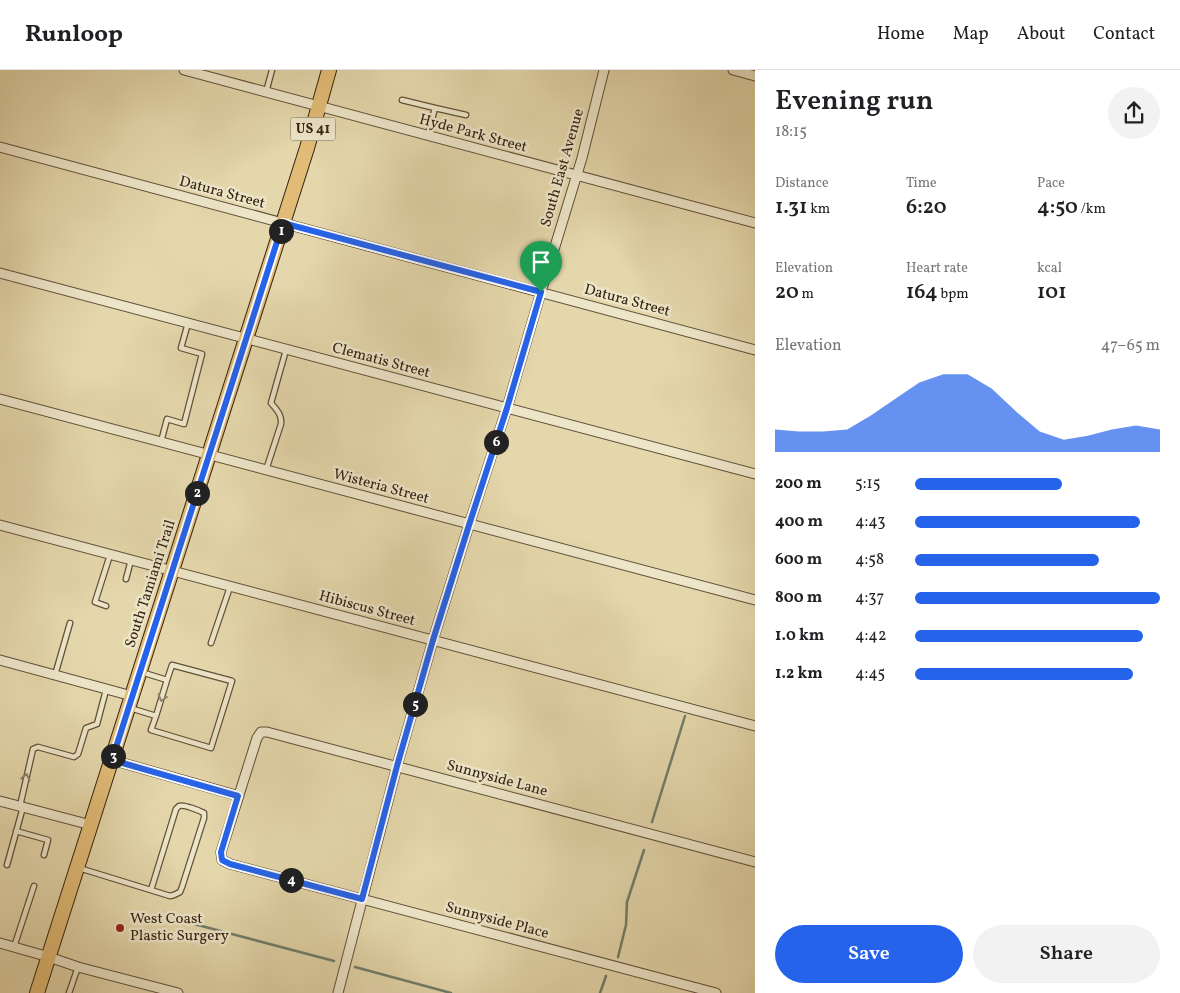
<!DOCTYPE html>
<meta charset="utf-8">
<style>
:root{--surface:#fff;--page:#f2f2f2;--text:#202124;--muted:#757577;--line:#e0e0e0;--accent:#2563eb}
body{margin:0;font-family:Vollkorn,serif;background:var(--page);color:var(--text);height:100vh;display:flex;flex-direction:column;font-size:19px;white-space:nowrap}
*{box-sizing:border-box;margin:0}
p{font-size:16px;color:var(--muted)}
.icon{flex:none;width:28px;height:28px;fill:none;stroke:currentColor;stroke-width:2;stroke-linecap:round;stroke-linejoin:round}
.map{position:relative;flex:1;overflow:hidden}
.details{display:flex;flex-direction:column;background:var(--surface);width:425px}
.details>*{flex:none}
.pin{position:absolute;display:grid;place-items:center;width:42px;height:42px;color:#fff;margin:-51px -21px;border-radius:50% 50% 50% 0;rotate:-45deg;box-shadow:0 0 5px #0007}
.pin .icon{rotate:45deg}
.km{position:absolute;width:25px;height:25px;margin:-12px;border-radius:50%;background:#222;color:#fff;font-size:14px;line-height:25px;text-align:center}
.round{display:grid;place-items:center;flex:none;width:52px;height:52px;border-radius:26px;background:var(--page)}
.headline{display:flex;align-items:center;justify-content:space-between;height:85px;padding:0 20px}
h1{font-size:28px;font-weight:600;line-height:38px}
.stats{display:grid;grid-template-columns:repeat(3,1fr);gap:8px;height:85px;padding:5px 20px}
.stats div{display:grid;align-content:center}
.stats b{font-size:21px;font-weight:600}
.stats small{font-size:14px;font-weight:400}
.stats p{font-size:14px}
.chart{height:140px;padding:10px 20px}
.chart p{display:flex;justify-content:space-between}
.chart svg{width:100%;height:90px;margin-top:5px;fill:var(--accent);opacity:.7}
.cta{display:flex;gap:10px;margin-top:auto;padding:10px 20px}
.cta a{flex:1;height:58px;border-radius:30px;background:var(--accent);color:#fff;font-size:20px;font-weight:600;line-height:58px;text-align:center}
.cta a+a{background:var(--page);color:var(--text)}
ul{padding:0 20px;list-style:none;font-size:16px}
li{display:grid;grid-template-columns:80px 60px 1fr;align-items:center;height:38px}
li i{height:12px;border-radius:6px;background:var(--accent)}
header{display:flex;align-items:center;gap:30px;box-sizing:border-box;height:70px;padding:0 25px;background:var(--surface);border-bottom:1px solid var(--line)}
header strong{font-size:24px}
nav{display:flex;gap:28px;margin-inline-start:auto;font-size:18px}
main{display:flex;flex:1;min-height:0}
.map>svg:first-child{display:block}
</style>
<header>
<strong>Runloop</strong>
<nav><a>Home</a><a>Map</a><a>About</a><a>Contact</a></nav>
</header>
<main>
<div class="map">
<svg width="755" height="923" viewBox="0 0 755 923">
<rect width="100%" height="100%" fill="#e4d7ab"/>
<filter id="stains"><feTurbulence type="fractalNoise" baseFrequency=".004" numOctaves="4"/><feColorMatrix values="0 0 0 0 .2 0 0 0 0 .09 0 0 0 0 .02 0 0 0 .5 -.17"/></filter>
<radialGradient id="worn" r=".72"><stop offset=".6" stop-color="#630" stop-opacity="0"/><stop offset="1" stop-color="#630" stop-opacity=".3"/></radialGradient>
<g fill="none" stroke-linecap="round" stroke-linejoin="round">
<!-- stream -->
<path stroke="#6f7e6b" stroke-width="2.5" d="M652,752L685,646
M179,850L334,891
M618,887L626,855L627,832L644,780
M355,897L451,923
M600,923L606,906"/>
<defs>
<path id="service" d="M266,22L272,0
M402,30L435,38
M428,65L435,38L466,45
M161,372L167,349L184,354L202,284L181,278L188,253
M266,400L281,354C282,345 277,340 271,333L286,280
M126,509L131,490
M106,536L95,532L110,485
M211,573L230,517
M55,605L70,553
M130,638L156,646L151,660L211,678L232,611L172,595L167,610L141,602
M156,646L167,610
M20,736L33,679L38,677L74,687L78,684L86,658L97,654L106,620
M16,761L48,770L44,785
M7,795L23,737
M79,798L170,826L174,825L180,822L182,817L204,748V743C200,741 184,734 179,736C178,737 177,738 176,739L151,820
M14,877L34,816
M69,923L78,897"/>
<path id="minor" d="M184,0L755,153
M733,0L755,6
M0,77L755,280
M0,203L755,404
M0,329L755,530
M0,455L755,656
M0,590L132,626
M112,690L239,726
M0,731L91,755
M0,873L49,887L78,897L178,923
M338,923L397,696L433,570L469,455L507,338L541,222L582,88L604,0
M716,923L230,794L222,790L221,782L257,668L261,662H267L755,792"/>
<path id="primary" d="M37,923L307,78L329,0"/>
</defs>
<!-- service casing -->
<use href="#service" stroke="#605039" stroke-width="7"/>
<!-- minor casing -->
<use href="#minor" stroke="#605039" stroke-width="11"/>
<!-- primary casing -->
<use href="#primary" stroke="#342313" stroke-width="16"/>
<!-- service -->
<use href="#service" stroke="#ede5c8" stroke-width="4.5"/>
<!-- minor -->
<use href="#minor" stroke="#ede5c8" stroke-width="9"/>
<!-- primary -->
<use href="#primary" stroke="#e2bc76" stroke-width="14"/>
</g>
<!-- one-way arrows -->
<defs><path id="oneway-chevron" d="M-2-3.5L2.5 0L-2 3.5" fill="none" stroke-width="1.6" stroke-linecap="round" stroke-linejoin="round" transform="scale(1.25)"/></defs>
<g stroke="#90846e">
<use href="#oneway-chevron" transform="translate(162 628) rotate(108)"/>
<use href="#oneway-chevron" transform="translate(26 707) rotate(-77)"/>
</g>
<g fill="none" stroke-linecap="round" stroke-linejoin="round">
<defs>
<path id="route" d="M283,153L541,222L507,338L469,455L433,570L397,696L362,829L230,794L222,790L221,782L238,726L112,690Z"/>
</defs>
<!-- route casing -->
<use href="#route" stroke="#fff" stroke-width="10"/>
<!-- route -->
<use href="#route" stroke="#2563eb" stroke-width="6"/>
</g>
<!-- markers -->
<circle fill="#8f2418" stroke="#ede5c8" stroke-width="2" cx="120" cy="858" r="5"/>
<g text-anchor="middle" dominant-baseline="central" stroke-width="5" stroke-linejoin="round" paint-order="stroke">
<!-- shield labels -->
<rect fill="#ede5c8" stroke="#6c5d49" stroke-width="1" x="290.5" y="47.5" width="45" height="23" rx="4"/>
<g font-size="14" font-weight="bold" fill="#342313">
<text x="313" y="59">US 41</text>
</g>
<!-- street labels -->
<g font-size="15" fill="#342313" stroke="#ede5c8">
<text transform="translate(473 64) rotate(15)">Hyde Park Street</text>
<text transform="translate(563 98) rotate(-74)">South East Avenue</text>
<text transform="translate(222 123) rotate(15)">Datura Street</text>
<text transform="translate(627 231) rotate(15)">Datura Street</text>
<text transform="translate(381 291) rotate(15)">Clematis Street</text>
<text transform="translate(381 417) rotate(15)">Wisteria Street</text>
<text transform="translate(151 514) rotate(-72)">South Tamiami Trail</text>
<text transform="translate(367 539) rotate(15)">Hibiscus Street</text>
<text transform="translate(497 709) rotate(15)">Sunnyside Lane</text>
<text transform="translate(497 851) rotate(15)">Sunnyside Place</text>
</g>
<!-- poi labels -->
<g font-size="15" fill="#342313" stroke="#ede5c8" text-anchor="start">
<text x="130" y="849">West Coast<tspan x="130" dy="17">Plastic Surgery</tspan></text>
</g>
</g>
<rect width="100%" height="100%" filter="url(#stains)"/>
<rect width="100%" height="100%" fill="url(#worn)"/>
</svg>
<div class="pin" style="left:541px;top:222px;background:#1e9e55"><svg class="icon" aria-label="arrive" viewBox="0 0 24 24"><path d="M6 21V4h12l-3 4 3 4H6"/></svg></div>
<b class="km" style="left:281px;top:161px">1</b>
<b class="km" style="left:197px;top:423px">2</b>
<b class="km" style="left:113px;top:686px">3</b>
<b class="km" style="left:291px;top:810px">4</b>
<b class="km" style="left:415px;top:634px">5</b>
<b class="km" style="left:496px;top:372px">6</b>
</div>
<section class="details">
<div class="headline"><div><h1>Evening run</h1><p>18:15</p></div><a class="round"><svg class="icon" aria-label="share" viewBox="0 0 24 24"><path d="M12 15V3M7 8l5-5 5 5M5 13v7h14v-7"/></svg></a></div>
<div class="stats">
<div><p>Distance</p><b>1.31<small> km</small></b></div>
<div><p>Time</p><b>6:20</b></div>
<div><p>Pace</p><b>4:50<small> /km</small></b></div>
</div>
<div class="stats">
<div><p>Elevation</p><b>20<small> m</small></b></div>
<div><p>Heart rate</p><b>164<small> bpm</small></b></div>
<div><p>kcal</p><b>101</b></div>
</div>
<div class="chart"><p><span>Elevation</span>47–65 m</p>
<svg viewBox="0 0 160 44" preserveAspectRatio="none"><path d="M0 44V33L10 34L20 34L30 33L40 26L50 18L60 10L70 6L80 6L90 13L100 24L110 34L120 38L130 36L140 33L150 31L160 33V44z"/></svg>
</div>
<ul>
<li><b>200 m</b>5:15<i style="width:60%"></i></li>
<li><b>400 m</b>4:43<i style="width:92%"></i></li>
<li><b>600 m</b>4:58<i style="width:75%"></i></li>
<li><b>800 m</b>4:37<i style="width:100%"></i></li>
<li><b>1.0 km</b>4:42<i style="width:93%"></i></li>
<li><b>1.2 km</b>4:45<i style="width:89%"></i></li>
</ul>
<div class="cta"><a>Save</a><a>Share</a></div>
</section>
</main>
